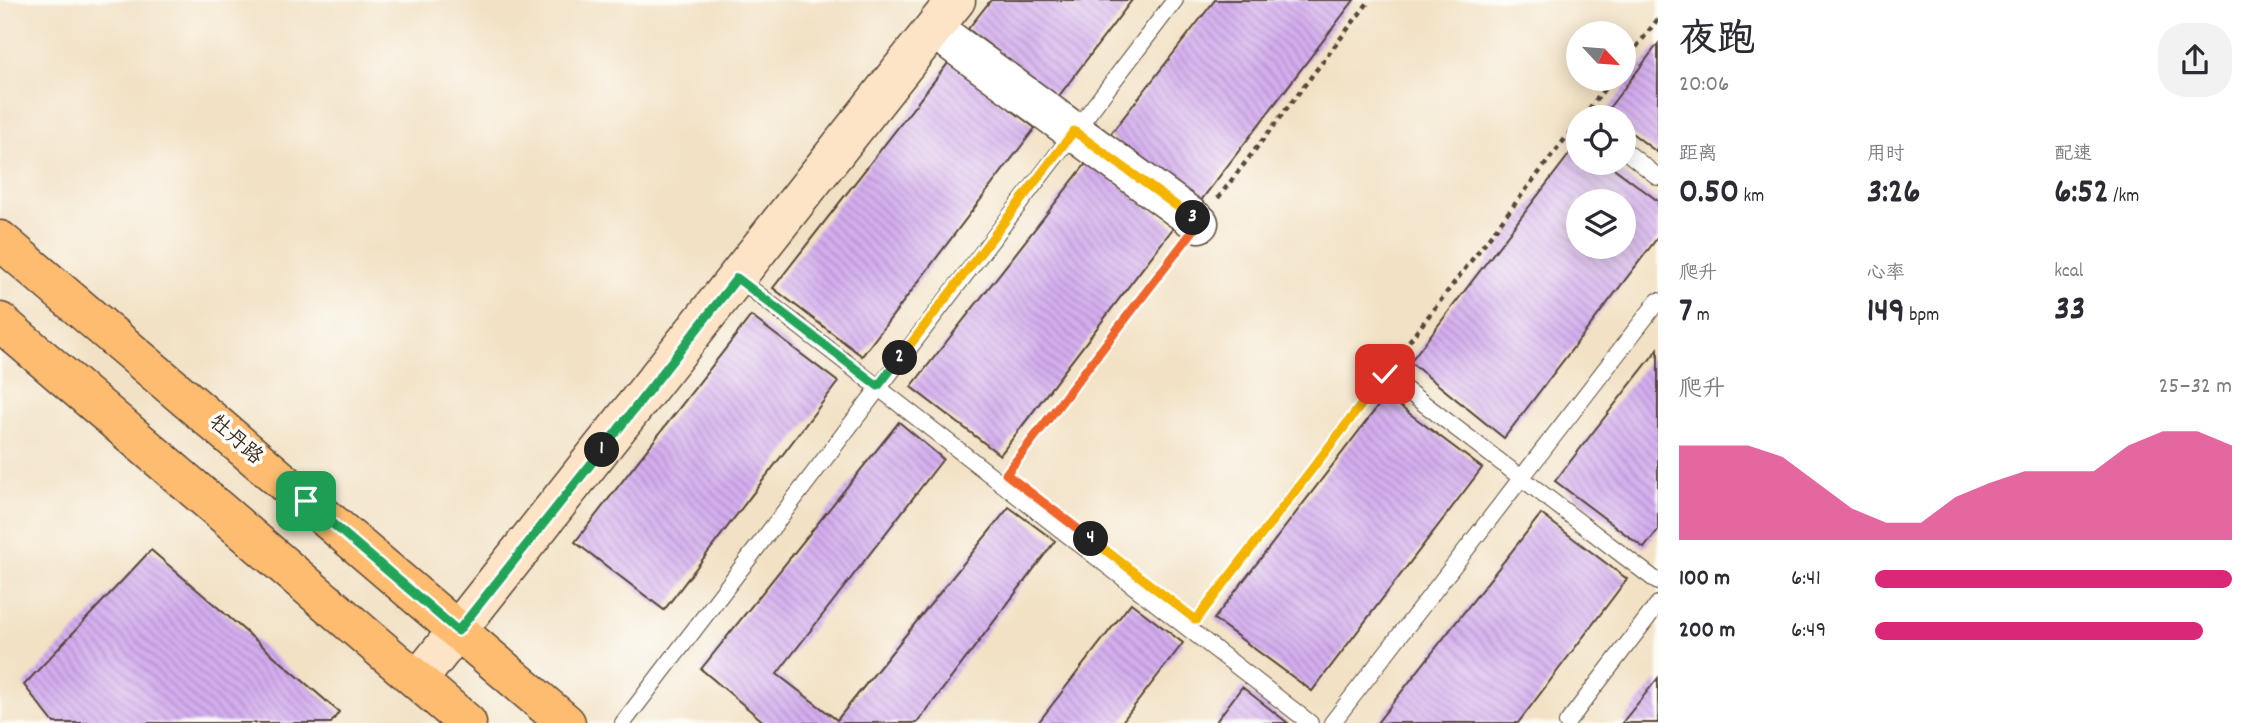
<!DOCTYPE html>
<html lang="zh">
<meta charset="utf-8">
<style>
:root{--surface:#fff;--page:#f2f2f3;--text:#2b2b33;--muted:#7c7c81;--accent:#db2777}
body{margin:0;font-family:Dekko,"LXGW WenKai TC",sans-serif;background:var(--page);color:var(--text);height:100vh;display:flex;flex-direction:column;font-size:26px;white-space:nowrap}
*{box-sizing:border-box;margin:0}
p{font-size:23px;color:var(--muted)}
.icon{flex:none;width:38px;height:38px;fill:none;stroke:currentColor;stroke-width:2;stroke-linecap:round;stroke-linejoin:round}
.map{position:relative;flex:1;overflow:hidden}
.panel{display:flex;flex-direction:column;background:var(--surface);width:595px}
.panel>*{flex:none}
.needle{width:46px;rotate:116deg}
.buttons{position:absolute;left:1566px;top:21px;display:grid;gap:14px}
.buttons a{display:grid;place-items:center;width:70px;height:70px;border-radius:50%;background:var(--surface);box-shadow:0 4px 18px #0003;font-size:35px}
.pin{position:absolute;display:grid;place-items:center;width:60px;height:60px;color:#fff;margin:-30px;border-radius:14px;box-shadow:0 4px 10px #0006}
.km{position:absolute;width:35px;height:35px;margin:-18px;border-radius:50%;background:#222;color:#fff;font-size:19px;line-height:35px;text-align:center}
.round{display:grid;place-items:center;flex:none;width:74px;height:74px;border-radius:28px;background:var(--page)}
.overview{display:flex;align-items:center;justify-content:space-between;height:119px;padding:0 21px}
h1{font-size:38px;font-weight:800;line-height:52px}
.figures{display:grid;grid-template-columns:repeat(3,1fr);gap:10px;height:119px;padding:7px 21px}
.figures div{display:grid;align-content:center}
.figures b{font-size:35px;font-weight:800}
.figures small{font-size:19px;font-weight:400}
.figures p{font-size:19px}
.chart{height:196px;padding:14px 21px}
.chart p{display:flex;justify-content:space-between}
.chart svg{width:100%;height:126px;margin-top:7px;fill:var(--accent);opacity:.7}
ul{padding:0 21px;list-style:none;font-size:23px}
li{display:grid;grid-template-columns:112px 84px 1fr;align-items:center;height:52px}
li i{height:18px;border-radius:9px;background:var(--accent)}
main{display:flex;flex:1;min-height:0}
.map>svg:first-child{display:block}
</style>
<main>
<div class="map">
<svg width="1658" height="723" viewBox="0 0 1658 723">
<defs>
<pattern id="building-back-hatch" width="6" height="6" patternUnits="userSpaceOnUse" patternTransform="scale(1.75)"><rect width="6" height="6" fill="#d4adef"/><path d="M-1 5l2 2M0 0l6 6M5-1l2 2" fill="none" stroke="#ad8dc1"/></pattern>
</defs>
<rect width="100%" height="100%" fill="#fdfcf7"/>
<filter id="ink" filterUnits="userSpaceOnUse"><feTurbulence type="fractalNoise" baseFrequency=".0143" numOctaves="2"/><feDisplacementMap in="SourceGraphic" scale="14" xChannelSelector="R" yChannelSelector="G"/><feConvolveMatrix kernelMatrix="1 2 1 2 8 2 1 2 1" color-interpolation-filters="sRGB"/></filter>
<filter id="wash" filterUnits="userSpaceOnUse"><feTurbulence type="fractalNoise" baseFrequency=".00686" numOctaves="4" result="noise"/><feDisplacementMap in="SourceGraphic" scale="28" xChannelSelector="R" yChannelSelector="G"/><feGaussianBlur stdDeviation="1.57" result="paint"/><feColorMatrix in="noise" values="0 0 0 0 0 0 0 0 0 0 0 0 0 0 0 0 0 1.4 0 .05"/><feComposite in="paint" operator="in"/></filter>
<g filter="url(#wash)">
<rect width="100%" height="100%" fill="#f2e1c4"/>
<g id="blocks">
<!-- building -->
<path fill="url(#building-back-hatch)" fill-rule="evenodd" d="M991,0H1132L1058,97L968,29Z
M1215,0H1354L1199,203L1109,136Z
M1658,44V153L1624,127V117H1612L1606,112Z
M949,62L1035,128L862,356L773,288Z
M1578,143V163H1607L1658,201V237L1504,438L1410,362ZM1578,201H1624V247H1578Z
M1088,161L1174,227L1000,455L911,387Z
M751,316L838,382L664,610L575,542Z
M1658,349V530L1644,548L1555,481Z
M1386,396L1482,468L1312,691L1214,619Z
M899,422L943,459L777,674L837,720L1009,507L1055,541L917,723H765L701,669Z
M1541,514L1627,579L1518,723H1377Z
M151,550L339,712L331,723H54L24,685Z
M1131,603L1183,643L1121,723H1038Z
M1658,678V723H1622Z
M1242,687L1288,723H1215Z"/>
</g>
</g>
<g filter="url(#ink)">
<use href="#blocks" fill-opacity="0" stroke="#564537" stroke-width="2"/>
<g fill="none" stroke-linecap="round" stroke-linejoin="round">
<defs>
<path id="service" d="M1624,150L1658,177
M737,278L1310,723
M1385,374L1658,582
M623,723L1175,0
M1332,723L1658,301
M1567,723L1658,604"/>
<path id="tertiary" d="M934,29L1199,223"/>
<path id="secondary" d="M418,680L956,0"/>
<path id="primary" d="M0,240L566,723
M0,322L467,723"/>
</defs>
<!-- service casing -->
<use href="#service" stroke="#564537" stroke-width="18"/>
<!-- tertiary casing -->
<use href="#tertiary" stroke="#564537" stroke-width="41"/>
<!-- secondary casing -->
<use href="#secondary" stroke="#564537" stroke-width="41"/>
<!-- primary casing -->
<use href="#primary" stroke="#564537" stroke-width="41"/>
<!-- path -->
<path stroke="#564537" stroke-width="4.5" stroke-dasharray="5 5" stroke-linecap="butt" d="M1624,63L1658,19
M1583,117L1612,79
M1218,198L1370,0
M1397,357L1578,122
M1014,464L1179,249
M1202,613L1373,389"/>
<!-- service -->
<use href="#service" stroke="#fff" stroke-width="16"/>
<!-- tertiary -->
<use href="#tertiary" stroke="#fff" stroke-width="38"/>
<!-- secondary -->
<use href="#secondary" stroke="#fee4c6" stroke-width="38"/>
<!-- primary -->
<use href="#primary" stroke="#fdbc70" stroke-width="38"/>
</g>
</g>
<g fill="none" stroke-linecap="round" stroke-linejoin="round" filter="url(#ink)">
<defs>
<path id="split-1" d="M306,501L458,631L602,450"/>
<path id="split-2" d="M602,450L737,278L878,386L900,358"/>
<path id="split-3" d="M900,358L1074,131L1193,218"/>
<path id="split-4" d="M1091,539L1006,474L1199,223L1193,218"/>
<path id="split-5" d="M1091,539L1196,620L1385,374"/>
</defs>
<!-- split-1 casing -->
<use href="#split-1" stroke="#fff" stroke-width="14"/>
<!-- split-2 casing -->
<use href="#split-2" stroke="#fff" stroke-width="14"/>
<!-- split-3 casing -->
<use href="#split-3" stroke="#fff" stroke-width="14"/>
<!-- split-4 casing -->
<use href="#split-4" stroke="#fff" stroke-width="14"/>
<!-- split-5 casing -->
<use href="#split-5" stroke="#fff" stroke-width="14"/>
<!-- split-1 -->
<use href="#split-1" stroke="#22a559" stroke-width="9"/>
<!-- split-2 -->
<use href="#split-2" stroke="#22a559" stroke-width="9"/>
<!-- split-3 -->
<use href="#split-3" stroke="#f5b400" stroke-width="9"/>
<!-- split-4 -->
<use href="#split-4" stroke="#f0652b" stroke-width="9"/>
<!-- split-5 -->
<use href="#split-5" stroke="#f5b400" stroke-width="9"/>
</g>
<g text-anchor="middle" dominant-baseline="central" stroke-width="7" stroke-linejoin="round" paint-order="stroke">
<!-- street labels -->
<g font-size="21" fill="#3b2a1e" stroke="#fdfcf7">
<text transform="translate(235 441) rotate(41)">牡丹路</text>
</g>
</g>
</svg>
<div class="buttons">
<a><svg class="needle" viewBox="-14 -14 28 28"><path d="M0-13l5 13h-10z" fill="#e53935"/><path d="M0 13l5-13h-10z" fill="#7c7c81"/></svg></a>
<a><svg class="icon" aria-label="locate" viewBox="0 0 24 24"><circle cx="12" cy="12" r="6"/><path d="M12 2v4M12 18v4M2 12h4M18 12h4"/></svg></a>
<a><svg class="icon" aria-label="layers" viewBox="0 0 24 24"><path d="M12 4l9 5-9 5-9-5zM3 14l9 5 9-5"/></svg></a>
</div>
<div class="pin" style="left:306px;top:501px;background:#1e9e55"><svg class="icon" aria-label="arrive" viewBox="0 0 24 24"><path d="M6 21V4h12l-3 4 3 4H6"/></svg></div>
<div class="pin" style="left:1385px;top:374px;background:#d93025"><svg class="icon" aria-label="check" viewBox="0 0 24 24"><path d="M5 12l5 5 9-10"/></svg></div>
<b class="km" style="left:602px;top:450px">1</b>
<b class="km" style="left:900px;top:358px">2</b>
<b class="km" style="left:1193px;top:218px">3</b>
<b class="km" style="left:1091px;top:539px">4</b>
</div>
<section class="panel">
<div class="overview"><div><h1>夜跑</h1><p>20:06</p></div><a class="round"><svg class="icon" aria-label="share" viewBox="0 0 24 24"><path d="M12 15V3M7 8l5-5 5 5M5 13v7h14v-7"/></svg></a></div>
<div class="figures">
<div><p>距离</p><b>0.50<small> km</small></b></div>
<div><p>用时</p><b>3:26</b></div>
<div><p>配速</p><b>6:52<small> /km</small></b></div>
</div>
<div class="figures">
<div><p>爬升</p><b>7<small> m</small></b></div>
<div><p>心率</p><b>149<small> bpm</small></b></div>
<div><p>kcal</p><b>33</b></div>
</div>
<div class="chart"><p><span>爬升</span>25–32 m</p>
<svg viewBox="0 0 160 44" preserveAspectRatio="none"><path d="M0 44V11L10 11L20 11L30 15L40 24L50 33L60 38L70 38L80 29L90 24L100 20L110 20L120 20L130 11L140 6L150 6L160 11V44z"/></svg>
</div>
<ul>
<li><b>100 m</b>6:41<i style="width:100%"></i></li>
<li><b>200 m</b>6:49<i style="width:92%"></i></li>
</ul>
</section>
</main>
